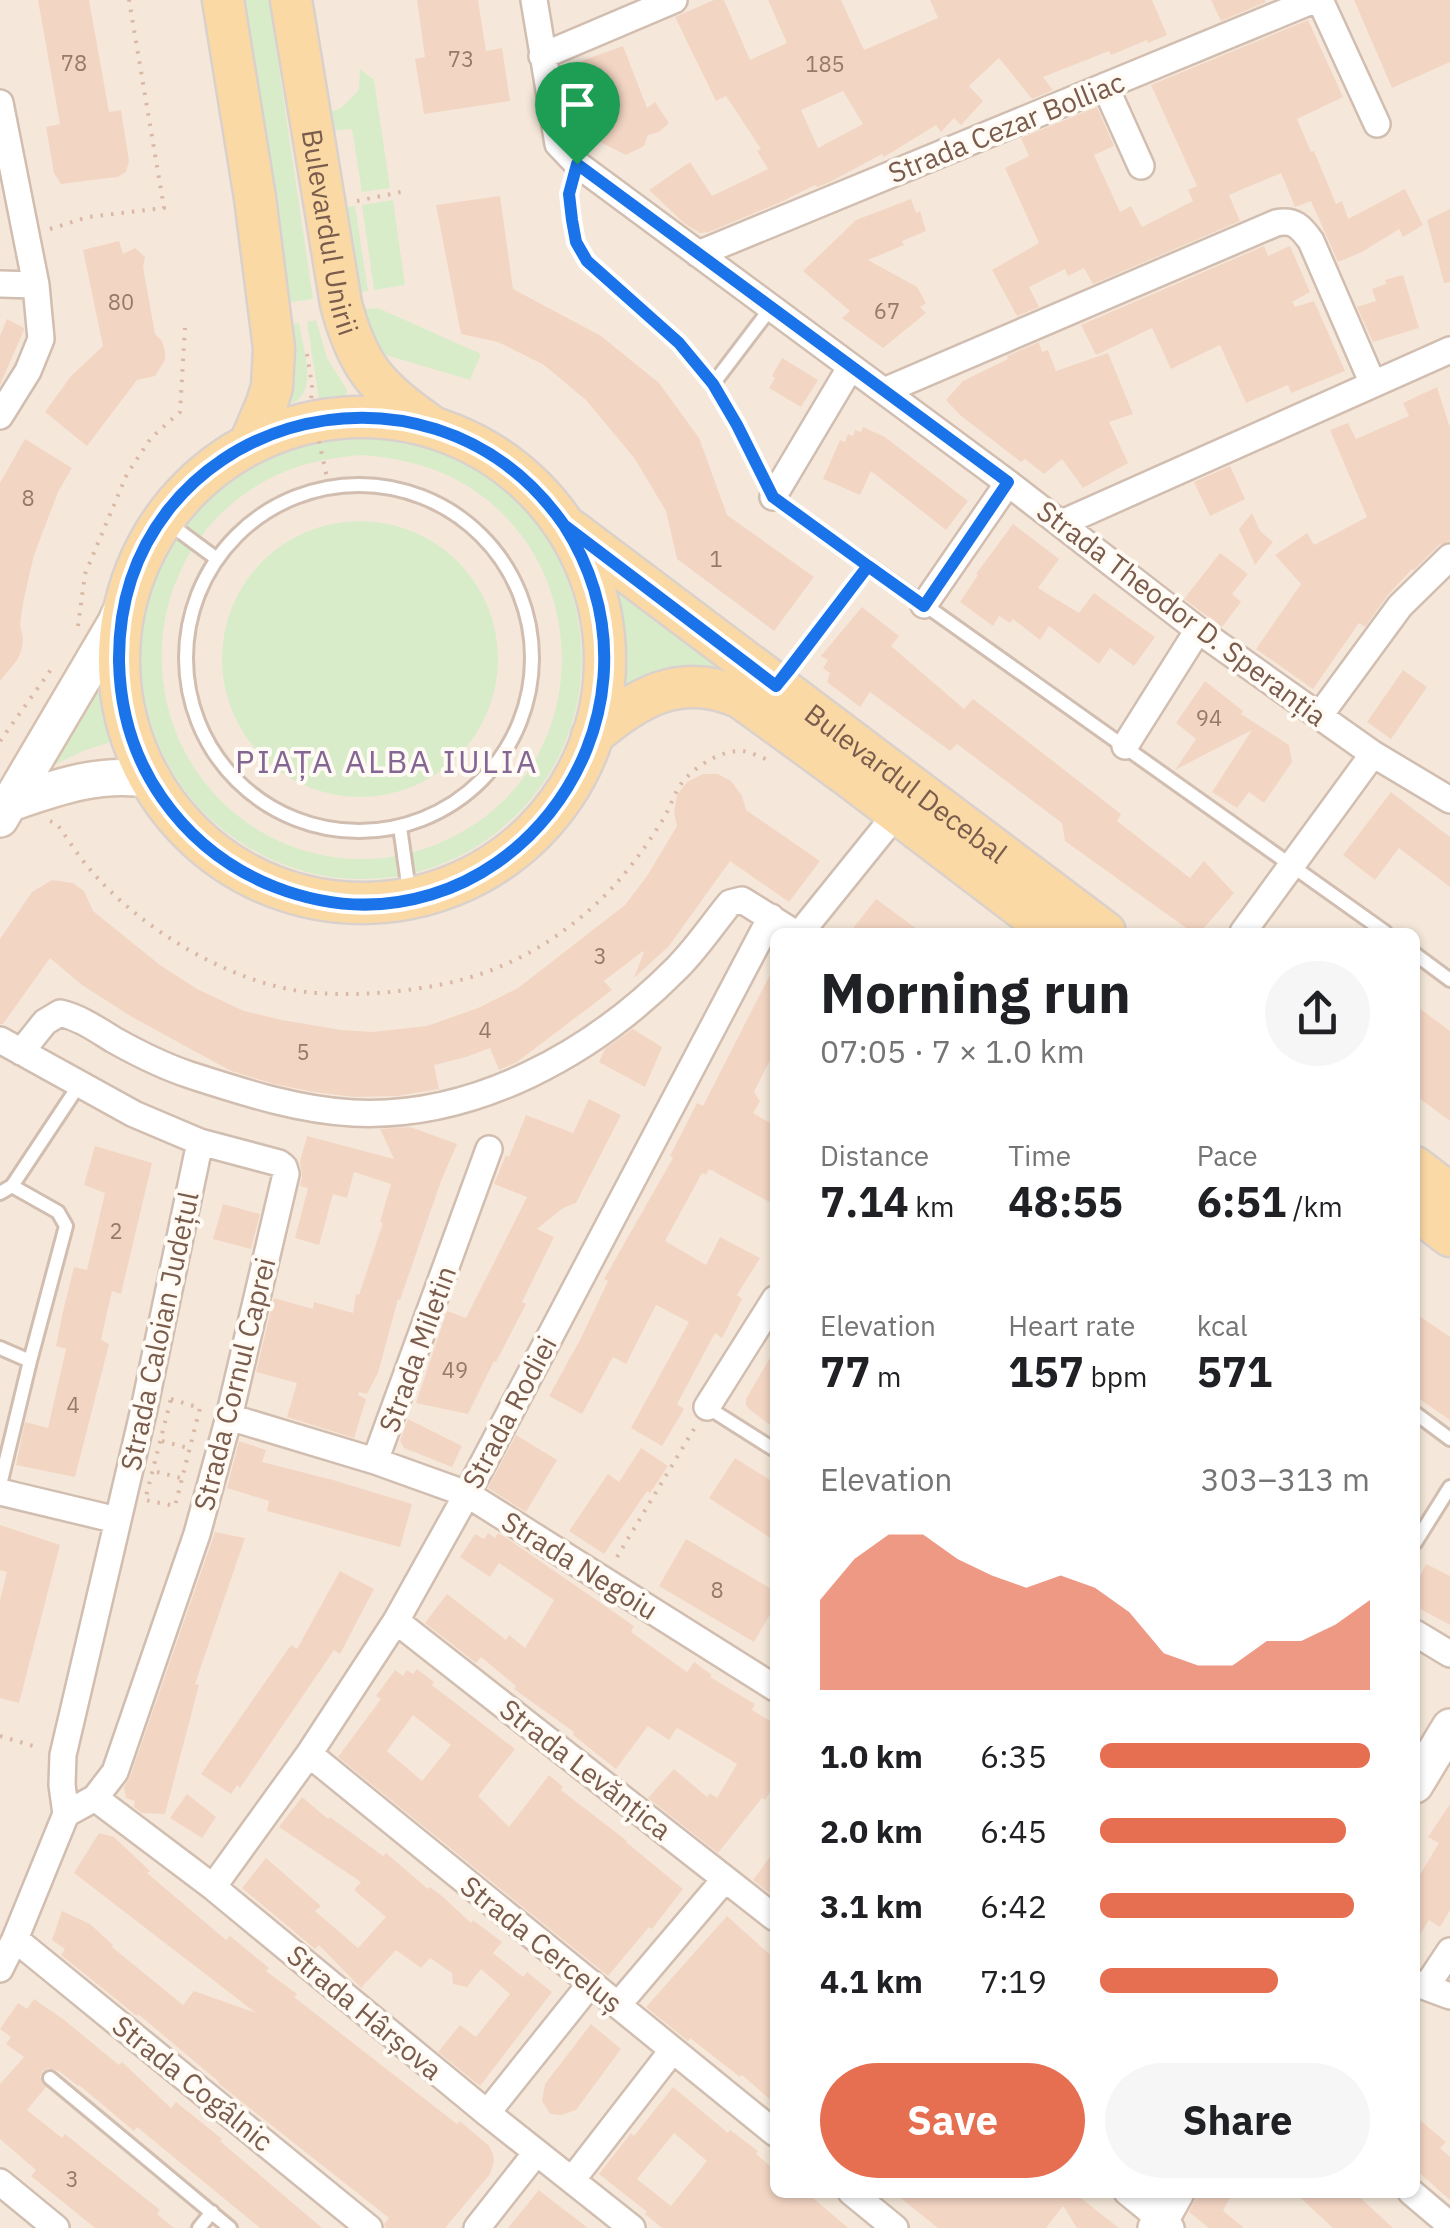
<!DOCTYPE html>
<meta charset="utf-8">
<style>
:root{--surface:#fff;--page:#f6f6f6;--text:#202124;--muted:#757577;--accent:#e76f51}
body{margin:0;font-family:"IBM Plex Sans",sans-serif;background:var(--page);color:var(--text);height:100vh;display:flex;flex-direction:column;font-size:38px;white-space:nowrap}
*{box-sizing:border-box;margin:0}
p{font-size:32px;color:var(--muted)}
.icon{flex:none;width:55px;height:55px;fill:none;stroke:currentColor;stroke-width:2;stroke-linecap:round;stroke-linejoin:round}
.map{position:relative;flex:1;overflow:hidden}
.sheet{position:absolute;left:770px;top:928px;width:650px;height:1270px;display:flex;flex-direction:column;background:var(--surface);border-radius:15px;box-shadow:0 2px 8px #0004}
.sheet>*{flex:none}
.pin{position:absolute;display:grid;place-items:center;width:85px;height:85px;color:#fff;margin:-102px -42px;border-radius:50% 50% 50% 0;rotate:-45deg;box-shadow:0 0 10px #0007}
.pin .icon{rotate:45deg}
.round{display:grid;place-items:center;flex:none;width:105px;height:105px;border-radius:52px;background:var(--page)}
.headline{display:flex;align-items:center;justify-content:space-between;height:170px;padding:0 50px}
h1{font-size:55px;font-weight:800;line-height:75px}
.figures{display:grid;grid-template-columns:repeat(3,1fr);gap:15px;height:170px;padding:10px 50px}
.figures div{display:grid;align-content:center}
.figures b{font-size:42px;font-weight:800}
.figures small{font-size:28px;font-weight:400}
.figures p{font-size:28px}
.chart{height:280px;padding:20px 50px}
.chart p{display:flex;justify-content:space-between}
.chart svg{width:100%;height:180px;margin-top:10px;fill:var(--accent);opacity:.7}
.action{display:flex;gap:20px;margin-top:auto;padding:20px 50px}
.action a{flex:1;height:115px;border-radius:60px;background:var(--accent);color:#fff;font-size:40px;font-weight:800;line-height:115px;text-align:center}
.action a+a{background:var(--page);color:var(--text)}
ul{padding:0 50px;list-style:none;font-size:32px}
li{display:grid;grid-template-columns:160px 120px 1fr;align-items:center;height:75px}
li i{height:25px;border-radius:12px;background:var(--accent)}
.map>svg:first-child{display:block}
</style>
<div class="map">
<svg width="1450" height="2228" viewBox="0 0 1450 2228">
<rect width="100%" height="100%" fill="#fdf6ec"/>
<!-- residential -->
<path fill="#f5e8da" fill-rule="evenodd" d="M0,0H1450V2228H0ZM775,932H1415V2192H775Z"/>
<!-- green -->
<path fill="#d8ecc9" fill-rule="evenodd" d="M237,0H269L313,299L285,303Z
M360,69L374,80L390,188L362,192L352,129L324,132L322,115L341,108L359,90Z
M393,200L405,285L374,290L362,205Z
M355,206L368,291L347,294L333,209Z
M378,308L481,354L470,380L386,355L373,346L355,310Z
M316,320L327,358L347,390L346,396L319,400L307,322Z
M299,323C303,351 322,399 284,406L289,325Z
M366,436C404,440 440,447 474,467C606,547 620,736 497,832C459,862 413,879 364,879C319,880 274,865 237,840C112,756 108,566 231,478C272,450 317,438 366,436ZM361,455C400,458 436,466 469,487C584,559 595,732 486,816C452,842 410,858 367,859C324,860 281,847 246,822C126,735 135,551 267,480C296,464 328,458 361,455Z
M222 659a138 138 0 1 1 276 0a138 138 0 1 1-276 0Z
M614,586L716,661L712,669C675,662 648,672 617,691L620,637Z
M101,673L107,715L114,741L83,751L31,776Z"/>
<!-- building -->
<path fill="#f3d5c3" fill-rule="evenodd" d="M38,0H89L109,112L121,110L129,161L126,172L117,177L61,184L54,173L46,127L60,124Z
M417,0H478L486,51L502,48L510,101L424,114L415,59L425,57Z
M714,0H724L750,60L787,43L768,0H841L864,50L938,18L930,0H1152L1167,35L1148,43L1147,40L1111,55L1109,51L1043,77L1053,90L1032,99L999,58L969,86L983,101L961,125L954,118L941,132L936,125L884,157L882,154L828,183L817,187L815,185L781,202L709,232L700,233L685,224L649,190L690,162L712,196L768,169L757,151L761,149L726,96L716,101L675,17ZM843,91L863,124L818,148L801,110Z
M1211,0H1265L1266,2L1221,21Z
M1354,0H1450V62L1392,88Z
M1308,20L1343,97L1297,119L1311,152L1314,151L1336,204L1342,201L1348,219L1405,189L1423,225L1403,237L1399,229L1362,252L1338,262L1311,201L1295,207L1281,173L1229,195L1240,221L1093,284L1084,268L1068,276L1065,269L1029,287L1039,307L1017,316L992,270L1039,243L1005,168L1029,156L1021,138L1097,107L1114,146L1094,155L1120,212L1131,206L1142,227L1193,201L1188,190L1197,186L1151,85Z
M623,46L647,108L655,102L669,123L659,132L648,135L644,146L626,155L596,140L570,119L562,68Z
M500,196L513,289L601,336L659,383L699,438L727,515L814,577L774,631L677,559L666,511L635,459L586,400L544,365L498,342L461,334L436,205Z
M911,199L916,213L920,211L926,231L902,241L904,245L868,260L917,287L926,303L920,307L926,313L883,348L842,318L850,311L803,271L856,220Z
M1450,209V282L1444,283L1427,220Z
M119,241L123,254L135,248L145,257L143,267L155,334L162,341L165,351V360L155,376L137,380L87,446L45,412L71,376L103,346L83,250Z
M1264,246L1268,256L1290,246L1310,292L1292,302L1295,307L1314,301L1345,371L1291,393L1288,385L1246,403L1220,345L1171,369L1152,328L1096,355L1081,325Z
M1403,275L1419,328L1373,342L1357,307L1376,301L1372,289L1386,284L1385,280Z
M7,319L24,328V330L0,385V336Z
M1039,342L1042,352L1048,350L1056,371L1108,353L1133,414L1109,422L1128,463L1083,488L1062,459L1044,474L1025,459L1021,462L960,415L946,400L963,381L1008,359L1007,356Z
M782,358L818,380L801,407L769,388L775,378L772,376Z
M1437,387L1450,428V541L1439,545L1414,570L1412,569L1387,596L1365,627L1359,623L1313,689L1256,649L1301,584L1275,555L1307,533L1314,545L1367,517L1330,430L1348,423L1356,439L1409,416L1403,403Z
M863,427L885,437L968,501L946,530L871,471L860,495L823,479L840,440L845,442L848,434L853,436L855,430L861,432Z
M25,439L72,468L58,492L34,555L23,603L20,625L23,638L22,648L18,659L0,681V483Z
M1230,466L1245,499L1210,516L1194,482Z
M1252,513L1260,531L1273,542L1255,565L1239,529Z
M1013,524L1059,559L1038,588L1079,613L1094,593L1155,637L1134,666L1110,648L1099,664L1049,626L1040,640L1013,619L1010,623L999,616L993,626L960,602L978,575L976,574Z
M1220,553L1248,574L1232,594L1241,602L1222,627L1184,599Z
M862,607L899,636L891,646L964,709L973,699L1121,814L1117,821L1190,878L1204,861L1234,893L1204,928L1198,931L1189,930L1065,841L1062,823L957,744L950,751L870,692L860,707L827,682L830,673L823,668L828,660L821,656Z
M1403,670L1427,687L1391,739L1367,722Z
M1205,681L1243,711L1241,714L1289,745L1292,762L1264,803L1249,792L1237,808L1212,792L1252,730L1175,770L1196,739L1176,723Z
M703,774H718L731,781L742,796L746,810L820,861L789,902L730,861L669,946L634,978L644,952L643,951L604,981L612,990L517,1062L499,1070L490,1048L466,1057L434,1065L439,1089L397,1096L354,1097L314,1092L274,1084L231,1071L132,1017L82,985L50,958L3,1024H0V939L32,892L52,880L73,883L84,891L93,911L160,965L197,989L244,1011L282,1020L341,1030L372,1032L427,1026L478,1008L518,988L625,905L647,876L677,826L674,813L677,795L687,782Z
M1391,792L1450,837V887L1399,848L1375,880L1343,855Z
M876,899L921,932H850Z
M775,965V1050L754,1092L760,1101L753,1113L775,1126V1205L709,1169L706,1175L702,1173L665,1241L706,1265L720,1237L760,1258L737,1295L742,1299L722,1338L715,1333L677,1404L684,1409L662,1446L631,1428L689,1322L656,1305L626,1364L613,1357L582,1414L549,1396L580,1340L608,1281L604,1279L673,1158L670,1156L697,1103L703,1106Z
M1415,1005L1450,1031V1121L1415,1095Z
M633,1029L662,1047L645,1087L599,1062L605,1049Z
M589,1099L621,1115L576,1203L563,1208L537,1229L554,1237L522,1302L526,1304L496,1362L494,1361L468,1414L416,1403L447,1311L466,1318L527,1197L494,1184L506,1155L509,1157L526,1115L573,1133Z
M410,1127L457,1144L441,1181L400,1300L398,1299L378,1373L367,1394L359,1392L358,1395L366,1399L354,1438L287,1417L297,1383L256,1372L274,1298L313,1309L314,1302L353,1313L356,1294L359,1295L383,1223L380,1222L391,1184L354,1172L347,1198L333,1194L319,1245L295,1238L308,1188L300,1186L302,1177L300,1162L307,1136L394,1159L380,1129Z
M95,1146L152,1163L121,1294L112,1291L106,1317L101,1340L109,1344L75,1477L16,1465L25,1422L48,1428L66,1349L56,1346L64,1307L74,1267L87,1270L105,1193L84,1185Z
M223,1204L260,1214L251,1249L213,1239Z
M1415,1313L1450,1337V1420L1415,1396Z
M775,1349V1429L749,1409L746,1405V1399Z
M408,1419L462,1446L452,1467L404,1448L400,1441Z
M516,1435L557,1460L526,1512L488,1488Z
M239,1441L266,1450L262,1462L333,1480L412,1504L400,1547L267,1511L269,1501L227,1488Z
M641,1448L668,1466L650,1493L647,1491L604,1554L569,1531L608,1474L619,1482Z
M735,1458L775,1483V1541L709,1498Z
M0,1525L60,1545L19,1703L0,1698V1600L7,1572L0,1570Z
M215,1532L245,1538L195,1684L199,1685L165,1814L142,1813L134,1807L135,1801L126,1798L124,1787L130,1777Z
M488,1533L495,1538L498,1533L508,1539L634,1626L631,1632L687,1672L694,1662L712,1675L710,1677L755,1704L752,1710L775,1724V1784L765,1800L762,1798L718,1853L648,1798L674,1769L707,1797L710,1793L717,1798L737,1764L677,1728L669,1740L648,1726L616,1769L573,1735L574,1732L514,1689L516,1686L481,1657L476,1663L425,1623L447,1594L506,1640L509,1635L525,1648L554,1600L499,1563L490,1577L460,1557L475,1534L484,1539Z
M686,1539L775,1591V1606L754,1642L659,1586Z
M1426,1564L1450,1576V1625L1415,1606V1587Z
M340,1571L374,1589L340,1654L334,1650L240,1788L237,1785L231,1794L201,1774L291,1645L297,1649Z
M417,1669L434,1682L432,1685L515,1749L478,1796L509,1827L549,1775L563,1787L561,1790L627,1841L626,1842L683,1889L652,1929L649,1927L608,1976L338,1757L381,1699L376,1696L395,1670L403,1676L407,1670L413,1674ZM413,1715L451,1745L422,1781L387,1751Z
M187,1794L216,1817L202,1838L170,1818Z
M302,1797L328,1819L330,1817L383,1856L386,1853L428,1889L430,1887L442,1896L471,1923L473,1920L502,1942L493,1953L523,1977L527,1972L552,1992L480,2086L438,2052L460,2025L476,2037L510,1994L481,1969L467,1987L453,1984L452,1973L430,1958L421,1968L396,1950L361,1988L319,1945L315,1949L242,1888L266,1858L321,1906L315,1911L358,1948L386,1917L354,1890L361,1882L279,1827Z
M1450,1804V1910L1440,1927L1429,1920L1415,1943V1883L1439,1843L1428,1837Z
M99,1833L114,1837L150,1871L147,1873L226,1940L230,1936L269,1968L266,1971L297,1994L294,1997L457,2124L460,2121L489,2146L493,2154L494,2161L490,2174L445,2228H385L384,2224L389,2218L218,2083L219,2082L138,2014L137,2016L61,1955L65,1949L52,1940L62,1911L90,1924L113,1945L112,1947L183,2005L194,1991L256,2013L74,1873Z
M775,1850V1897L753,1880Z
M727,1916L775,1959V2104L742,2075L740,2077L690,2038L688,2041L646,2007Z
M34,1999L63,2019L119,2065L122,2062L171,2108L176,2102L222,2139L220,2141L322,2228H260L137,2127L134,2131L79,2085L78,2086L59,2071L48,2068L43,2071L40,2077L46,2087L27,2110L62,2138L65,2134L160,2210L157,2214L174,2228H95L31,2176L36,2170L0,2139V2084L24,2057L6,2044L11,2037L0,2029L18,2003L27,2009Z
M591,2024L621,2049L576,2110L562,2115L550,2114L542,2101L545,2084Z
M673,2087L728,2133L730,2130L758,2151L756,2154L775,2170V2192H806L848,2228H662L645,2214L647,2212L599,2174L631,2133L634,2136ZM674,2133L707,2161L671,2206L637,2179Z
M1415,2116L1446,2142L1440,2148L1450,2157V2200L1415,2169Z
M539,2190L563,2209L588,2228H508Z
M893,2192H1073L1119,2228H1077L1063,2206L1046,2228H938Z
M1199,2192H1233L1223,2211L1244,2228H1209L1189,2212Z
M1294,2192H1354L1393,2228H1333Z"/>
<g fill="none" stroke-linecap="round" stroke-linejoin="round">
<defs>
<path id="lane" d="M577,164L569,194L572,219L576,242L587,261L679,343L713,384L737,425L773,497L1385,932
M713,384L770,309
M186 658a173 173 0 1 1 346 0a173 173 0 1 1-346 0Z
M163,519L217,559
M400,827L410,898
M1415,954L1450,980
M0,1193L12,1186L79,1085
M0,1348L30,1361
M707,1407L775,1450
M1415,1413L1450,1439
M0,1485L30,1361L66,1226L58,1212L12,1186
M1415,1543L1450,1487
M50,2078L230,2228
M199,2228L212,2212"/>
<path id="street" d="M534,0L558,144L577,164L1008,483L1198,630L1373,754L1450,800
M1320,0L1377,124
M542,56L674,0
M1105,86L1141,166
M0,103L36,285L41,339L28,371L0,416
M698,254L1314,0
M0,284L36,285
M884,391L1276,223C1294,219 1301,227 1311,241L1373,384
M773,497L850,368
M1062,523L1450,350
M924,605L1008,483
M1320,715L1400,606L1450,557
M1125,746L1198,630
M801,932L897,813
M1243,932L1373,754
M0,1040L134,1114L200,1142L279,1163L284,1167L286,1174L229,1417L197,1534L115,1772L95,1798L66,1814L15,1939L0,1969
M21,1052L45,1022L60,1013C81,1018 96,1029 114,1040C139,1054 163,1066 190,1075C243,1092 297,1110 353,1113C475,1119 593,1053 677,968C697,948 712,925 730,903L742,900L793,932
M707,1407L775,1299
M229,1417L375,1461L467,1494L775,1688
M375,1461L489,1149
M0,1492L117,1520
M396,1621L775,1918
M1415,1633L1450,1654
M309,1754L775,2133
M95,1798L213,1887L487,2113L632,2228
M66,1814L62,1785L63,1755L144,1409L200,1142
M213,1887L309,1754L396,1621L467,1494L771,917
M15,1939L369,2228
M1415,1983L1450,1996
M1426,1987L1450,1951
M618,2005L725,1879
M487,2113L591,1983
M572,2180L672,2051
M0,2182L56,2228
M851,2192L895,2228
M1127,2192L1171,2228
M1411,2192L1450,2225
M477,2228L536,2153"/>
<path id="secondary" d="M11,803C57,787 102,771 151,780
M0,819L115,624L126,600
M1415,1785L1450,1727
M1156,2228L1176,2192"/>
<g id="primary">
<path d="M223,0L255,198L274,348L272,387L267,403L250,443"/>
<path id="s1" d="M291,0L341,304C357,364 375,387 427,423"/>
<circle cx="362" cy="660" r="243"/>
<path id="s2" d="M571,530L1105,932"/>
<path d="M592,736C637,697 681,671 741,698L851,778L1053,932"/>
<path d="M1415,1167L1450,1194"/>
<path d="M1415,1209L1450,1236"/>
</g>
</defs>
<!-- lane casing -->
<use href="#lane" stroke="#d1beb0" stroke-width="18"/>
<!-- street casing -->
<use href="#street" stroke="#d1beb0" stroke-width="30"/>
<!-- secondary casing -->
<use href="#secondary" stroke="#d6c0b0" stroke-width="40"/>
<!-- primary casing -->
<use href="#primary" stroke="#dad1cd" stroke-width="45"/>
<!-- path -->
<path stroke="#d9b8a5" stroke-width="4" stroke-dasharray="2.5 8" stroke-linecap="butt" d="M357,201L401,192
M50,229L88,217L164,208L129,0
M307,354L312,385L311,402
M319,441L329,487
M78,626L85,574L127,474L151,438L180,412L185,328
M795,662L859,578
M0,741L55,664
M50,821L57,824C67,838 77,854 88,867C139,929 235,987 316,993C349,995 381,994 414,989C485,980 543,953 596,904C621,881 644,850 662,821C672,806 674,789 688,776C701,763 723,750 742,751C751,752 762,758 771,761
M171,1399L200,1408L175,1506L145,1500Z
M162,1441L192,1449
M157,1472L181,1478
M617,1557L694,1429
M0,1736L40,1748"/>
<!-- lane -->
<use href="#lane" stroke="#fff" stroke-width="12"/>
<!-- street -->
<use href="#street" stroke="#fff" stroke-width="25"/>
<!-- secondary -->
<use href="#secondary" stroke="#fff" stroke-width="35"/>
<!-- primary -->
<use href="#primary" stroke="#fbd9a5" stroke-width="40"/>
</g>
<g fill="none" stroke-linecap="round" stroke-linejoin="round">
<defs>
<path id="route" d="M577,164L569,194L572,220L576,242L587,261L679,343L713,384L737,425L773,497L868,566L776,686L564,525C426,328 117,419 119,661C120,710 134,758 162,798C190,838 229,869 275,887C496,973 691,723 564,525L750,666L776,686L790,669L868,566L924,606L1008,482L577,164"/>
</defs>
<!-- route casing -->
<use href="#route" stroke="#fff" stroke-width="20"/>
<!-- route -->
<use href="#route" stroke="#1a73e8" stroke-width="12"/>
</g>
<g text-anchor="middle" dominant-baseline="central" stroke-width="8" stroke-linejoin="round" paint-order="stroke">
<!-- number labels -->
<g font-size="22" fill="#987a6a">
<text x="461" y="58">73</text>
<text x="74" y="62">78</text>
<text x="825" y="63">185</text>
<text x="121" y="301">80</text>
<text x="887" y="310">67</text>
<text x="28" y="497">8</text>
<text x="716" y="558">1</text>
<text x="1209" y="717">94</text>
<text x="600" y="955">3</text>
<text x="485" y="1029">4</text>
<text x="303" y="1051">5</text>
<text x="116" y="1230">2</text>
<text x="455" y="1369">49</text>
<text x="73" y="1404">4</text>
<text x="717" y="1589">8</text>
<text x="72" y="2178">3</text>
</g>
<!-- street labels -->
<g font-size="28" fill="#7a5c4d" stroke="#fffaf3">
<text transform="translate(1006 127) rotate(-22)">Strada Cezar Bolliac</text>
<text stroke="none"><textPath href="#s1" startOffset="235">Bulevardul Unirii</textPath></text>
<text transform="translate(1182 613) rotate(37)">Strada Theodor D. Speranția</text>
<text stroke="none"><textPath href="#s2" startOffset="420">Bulevardul Decebal</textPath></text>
<text transform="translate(159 1331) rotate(-78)">Strada Caloian Județul</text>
<text transform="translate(417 1349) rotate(-70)">Strada Miletin</text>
<text transform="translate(234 1384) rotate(-76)">Strada Cornul Caprei</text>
<text transform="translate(509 1412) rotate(-62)">Strada Rodiei</text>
<text transform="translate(580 1565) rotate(32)">Strada Negoiu</text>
<text transform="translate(586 1769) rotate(38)">Strada Levănțica</text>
<text transform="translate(542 1944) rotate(39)">Strada Cerceluș</text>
<text transform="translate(365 2012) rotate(40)">Strada Hârșova</text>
<text transform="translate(193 2083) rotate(39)">Strada Cogâlnic</text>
</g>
<!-- quarter labels -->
<g font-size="32" letter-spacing="2.5" fill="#846695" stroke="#fffaf3">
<text x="387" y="761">PIAȚA ALBA IULIA</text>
</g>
</g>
</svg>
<div class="pin" style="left:577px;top:164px;background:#1e9e55"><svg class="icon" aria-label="arrive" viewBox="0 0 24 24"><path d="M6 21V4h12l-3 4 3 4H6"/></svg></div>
<section class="sheet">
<div class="headline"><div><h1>Morning run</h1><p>07:05 · 7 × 1.0 km</p></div><a class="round"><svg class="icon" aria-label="share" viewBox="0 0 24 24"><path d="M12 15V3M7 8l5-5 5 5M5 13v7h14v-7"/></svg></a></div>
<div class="figures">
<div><p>Distance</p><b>7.14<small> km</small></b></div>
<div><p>Time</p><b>48:55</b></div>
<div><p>Pace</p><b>6:51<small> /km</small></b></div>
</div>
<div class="figures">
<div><p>Elevation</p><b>77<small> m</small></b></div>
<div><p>Heart rate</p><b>157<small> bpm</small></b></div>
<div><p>kcal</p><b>571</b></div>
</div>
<div class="chart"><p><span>Elevation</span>303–313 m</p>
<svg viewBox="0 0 160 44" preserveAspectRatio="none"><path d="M0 44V22L10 12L20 6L30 6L40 12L50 16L60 19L70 16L80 19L90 25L100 35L110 38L120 38L130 32L140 32L150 28L160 22V44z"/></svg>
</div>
<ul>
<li><b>1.0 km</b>6:35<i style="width:100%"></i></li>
<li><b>2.0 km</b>6:45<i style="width:91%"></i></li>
<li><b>3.1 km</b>6:42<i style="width:94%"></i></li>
<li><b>4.1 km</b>7:19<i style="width:66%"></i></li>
</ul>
<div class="action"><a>Save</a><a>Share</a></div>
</section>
</div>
